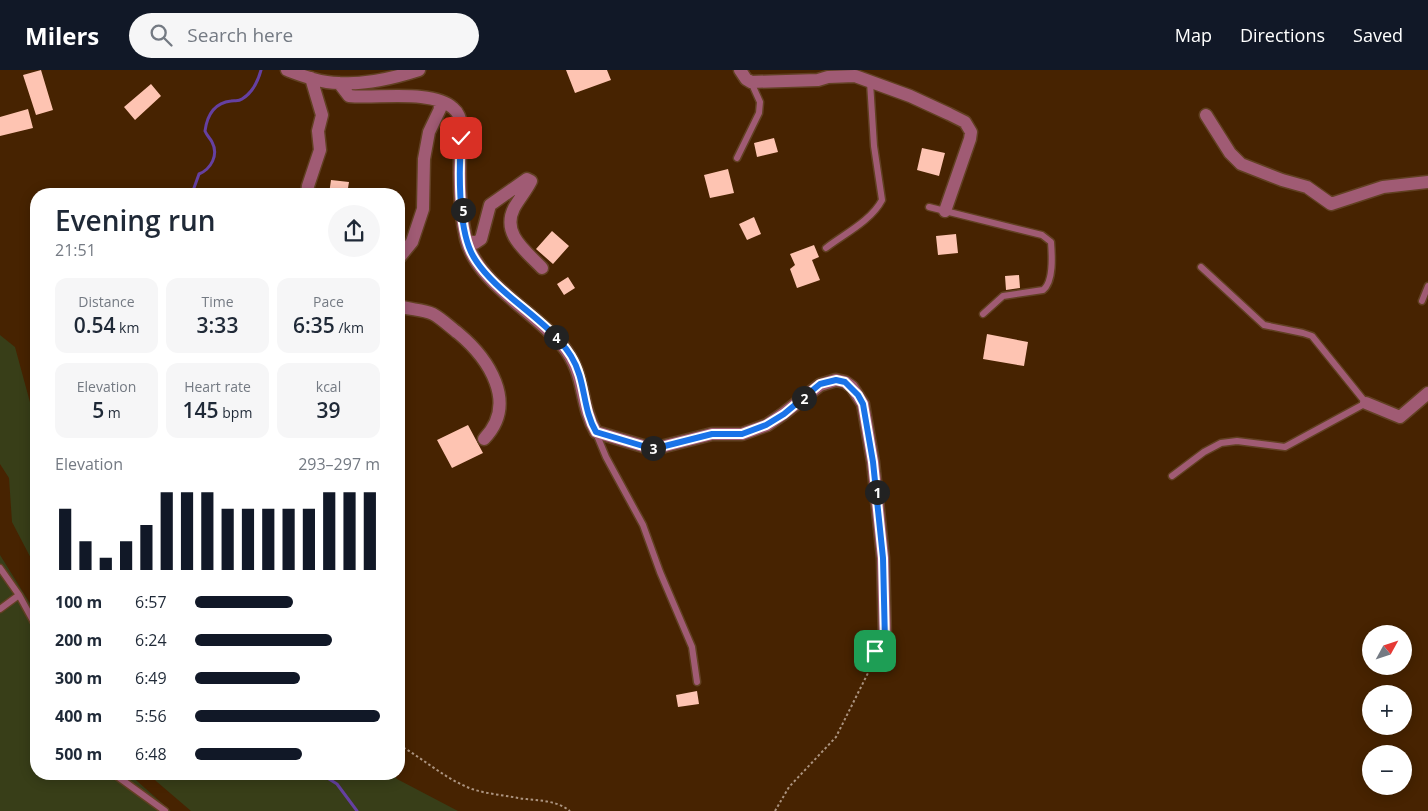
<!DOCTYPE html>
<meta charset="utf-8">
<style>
:root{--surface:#fff;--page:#f6f6f7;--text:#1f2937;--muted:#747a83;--accent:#111827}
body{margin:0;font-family:"Open Sans",sans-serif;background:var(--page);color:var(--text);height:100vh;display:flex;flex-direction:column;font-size:19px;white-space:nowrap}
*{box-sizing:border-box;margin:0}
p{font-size:16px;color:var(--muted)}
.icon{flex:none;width:28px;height:28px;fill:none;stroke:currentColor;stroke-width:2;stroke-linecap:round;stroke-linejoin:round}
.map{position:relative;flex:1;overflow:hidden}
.details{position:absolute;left:30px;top:118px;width:375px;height:592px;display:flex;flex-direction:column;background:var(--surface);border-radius:20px;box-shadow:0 2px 12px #0003}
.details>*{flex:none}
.needle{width:32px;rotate:50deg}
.controls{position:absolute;left:1362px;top:555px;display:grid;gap:10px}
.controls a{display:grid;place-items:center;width:50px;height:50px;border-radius:50%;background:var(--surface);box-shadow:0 2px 12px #0003;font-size:25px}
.pin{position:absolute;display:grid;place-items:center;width:42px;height:42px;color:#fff;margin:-21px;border-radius:10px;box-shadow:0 2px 8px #0006}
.km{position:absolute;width:25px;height:25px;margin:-12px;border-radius:50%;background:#222;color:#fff;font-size:14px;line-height:25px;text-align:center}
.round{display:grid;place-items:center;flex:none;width:52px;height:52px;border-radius:26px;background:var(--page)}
.summary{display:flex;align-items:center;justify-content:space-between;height:85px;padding:0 25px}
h1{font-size:28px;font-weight:600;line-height:38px}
.stats{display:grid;grid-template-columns:repeat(3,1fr);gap:8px;height:85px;padding:5px 25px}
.stats div{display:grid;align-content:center;border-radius:12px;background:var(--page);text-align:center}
.stats b{font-size:21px;font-weight:600}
.stats small{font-size:14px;font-weight:400}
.stats p{font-size:14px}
.chart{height:140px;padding:10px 25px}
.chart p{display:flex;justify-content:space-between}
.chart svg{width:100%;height:90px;margin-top:5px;stroke:var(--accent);stroke-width:6}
ul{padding:0 25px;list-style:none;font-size:16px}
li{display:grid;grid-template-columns:80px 60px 1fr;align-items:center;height:38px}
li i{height:12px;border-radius:6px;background:var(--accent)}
header{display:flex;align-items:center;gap:30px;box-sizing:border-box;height:70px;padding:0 25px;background:var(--accent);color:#fff}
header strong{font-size:24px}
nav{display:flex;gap:28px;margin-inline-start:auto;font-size:18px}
.search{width:350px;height:45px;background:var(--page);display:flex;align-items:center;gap:12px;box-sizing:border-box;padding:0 18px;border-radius:28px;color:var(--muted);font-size:19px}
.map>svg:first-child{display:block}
</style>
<header>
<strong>Milers</strong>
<div class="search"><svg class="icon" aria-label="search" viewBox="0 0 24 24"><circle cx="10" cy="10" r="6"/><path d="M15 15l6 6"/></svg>Search here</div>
<nav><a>Map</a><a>Directions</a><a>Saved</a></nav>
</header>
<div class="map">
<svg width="1428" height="741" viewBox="0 0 1428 741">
<rect width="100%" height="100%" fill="#472301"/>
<!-- green -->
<path fill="#383e18" d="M0,265L15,277L31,336L36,295V498L12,452L9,408L0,394Z
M0,485L36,543V704H129L171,741H0Z
M150,704H392L397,709L458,741H191L156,711Z"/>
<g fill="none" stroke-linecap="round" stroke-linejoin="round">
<!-- stream -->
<path stroke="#6540a1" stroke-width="3" d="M190,124L194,118L199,104C211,99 219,85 212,72C210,68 207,66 205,61C207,46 214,33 231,31C235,30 238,32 242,29C252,23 258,11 261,0
M321,704L337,714L357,741"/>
</g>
<!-- building -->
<path fill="#fec4b2" d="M41,0L53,40L36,45L23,5Z
M566,0H607L611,10L575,23Z
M151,14L161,26L135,50L124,37Z
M28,39L33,58L0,66V47Z
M774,68L778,82L757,87L754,73Z
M922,78L945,83L939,106L917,100Z
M728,99L734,123L710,128L704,105Z
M331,110L349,112L347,124H329Z
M754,147L761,164L747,170L739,154Z
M552,161L569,176L553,194L536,179Z
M956,164L958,183L938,185L936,166Z
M814,175L819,187L812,190L820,210L797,218L790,199L795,195L790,184Z
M1019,205L1020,218L1006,220L1005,206Z
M568,207L575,218L564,225L557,214Z
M987,264L1028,272L1024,296L983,289Z
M468,355L483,383L452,398L437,370Z
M697,621L699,634L678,637L676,625Z"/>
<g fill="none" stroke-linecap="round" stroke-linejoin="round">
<defs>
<path id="service" d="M737,88L759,43L760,32L751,12
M929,137L1042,165L1051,172C1052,185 1054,212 1043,220L1003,226L983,244
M826,178C844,164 871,151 882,130L874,76L870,12
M1422,231L1428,216
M596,363L606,387L643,455L660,502L692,577L697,612
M1172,406L1204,382L1221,373L1237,371L1285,377L1366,333L1312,266L1303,263L1264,255L1201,197
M0,498L19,525L36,556
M0,539L19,525
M114,704L165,741"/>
<path id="minor" d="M287,0C303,6 321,13 339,13C365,15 394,8 419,0
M740,0L746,9L751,12L818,10L828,7L855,6L910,26L949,44L965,52L971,62L970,69L945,141
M339,13L349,26C375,29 433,19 453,38C458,42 461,49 461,55C463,65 460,75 460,85C459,112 460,143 466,169C477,213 534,241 562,275C587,305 578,331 596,362L653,379L712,364H742L767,355L783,344L820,315L836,310L845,312L852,317L863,334L873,392L883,488L885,572
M1206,45L1230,83L1241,94L1282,110L1307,117L1331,134L1383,117L1428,112
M307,124L308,116L320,80L318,61L322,45L311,8
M467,170L475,173L481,169L490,135L527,109L531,111C526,121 519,129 514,138C501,164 526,181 542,198
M399,188L412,172L423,139L424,89L429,62L440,39L439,31
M399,236C410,240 422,239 433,244C442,249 450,257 458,263C488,288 519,333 484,369
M1366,333L1400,347L1428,323"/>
</defs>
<!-- service casing -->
<use href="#service" stroke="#614022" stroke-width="9"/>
<!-- minor casing -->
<use href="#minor" stroke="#614022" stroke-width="15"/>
<!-- path -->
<path stroke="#ac9480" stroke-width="2" stroke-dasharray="2.5 2.5" stroke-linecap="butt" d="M399,675C424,689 445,709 472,719C487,724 503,725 518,728C536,731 555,729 570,741
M775,741L789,717L836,667L869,601L871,588L876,580"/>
<!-- service -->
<use href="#service" stroke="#a05b74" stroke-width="6"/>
<!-- minor -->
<use href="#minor" stroke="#a05b74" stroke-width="12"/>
</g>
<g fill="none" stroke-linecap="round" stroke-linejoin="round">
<defs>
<path id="route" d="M461,68C459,99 458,154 471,182C479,199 494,213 508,225C530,244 555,261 571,286C586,310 582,338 596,362L653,379L712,364H742L766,355L784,344L820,314L836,310L845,312L858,325L863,334L873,392L883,488L885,572L875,581"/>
</defs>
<!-- route casing -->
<use href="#route" stroke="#fff" stroke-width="10"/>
<!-- route -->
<use href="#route" stroke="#1a73e8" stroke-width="6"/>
</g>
</svg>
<div class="controls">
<a><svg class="needle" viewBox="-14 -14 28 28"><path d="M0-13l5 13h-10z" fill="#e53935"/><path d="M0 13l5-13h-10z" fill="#747a83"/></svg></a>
<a>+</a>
<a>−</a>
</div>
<div class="pin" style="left:875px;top:581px;background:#1e9e55"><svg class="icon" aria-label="arrive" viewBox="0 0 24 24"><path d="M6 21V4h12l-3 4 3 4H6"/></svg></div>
<div class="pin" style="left:461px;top:68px;background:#d93025"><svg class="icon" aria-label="check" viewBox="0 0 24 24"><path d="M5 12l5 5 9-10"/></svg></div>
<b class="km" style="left:877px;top:422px">1</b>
<b class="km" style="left:804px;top:328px">2</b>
<b class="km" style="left:653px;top:378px">3</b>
<b class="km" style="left:556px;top:267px">4</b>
<b class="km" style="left:463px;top:140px">5</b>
<section class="details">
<div class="summary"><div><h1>Evening run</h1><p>21:51</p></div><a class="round"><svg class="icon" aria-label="share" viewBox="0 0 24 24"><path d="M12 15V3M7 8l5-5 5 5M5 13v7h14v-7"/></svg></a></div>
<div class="stats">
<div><p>Distance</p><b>0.54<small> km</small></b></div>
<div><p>Time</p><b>3:33</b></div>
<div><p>Pace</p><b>6:35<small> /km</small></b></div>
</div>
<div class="stats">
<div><p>Elevation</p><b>5<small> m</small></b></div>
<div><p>Heart rate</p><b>145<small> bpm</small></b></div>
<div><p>kcal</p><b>39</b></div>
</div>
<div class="chart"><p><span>Elevation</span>293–297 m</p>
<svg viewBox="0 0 160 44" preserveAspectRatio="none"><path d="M5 44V14M15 44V30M25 44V38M35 44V30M45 44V22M55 44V6M65 44V6M75 44V6M85 44V14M95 44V14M105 44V14M115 44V14M125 44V14M135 44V6M145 44V6M155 44V6"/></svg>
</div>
<ul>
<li><b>100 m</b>6:57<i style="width:53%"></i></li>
<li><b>200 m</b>6:24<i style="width:74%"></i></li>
<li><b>300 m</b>6:49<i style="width:57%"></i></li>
<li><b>400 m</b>5:56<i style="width:100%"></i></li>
<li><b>500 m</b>6:48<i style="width:58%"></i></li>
</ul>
</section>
</div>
